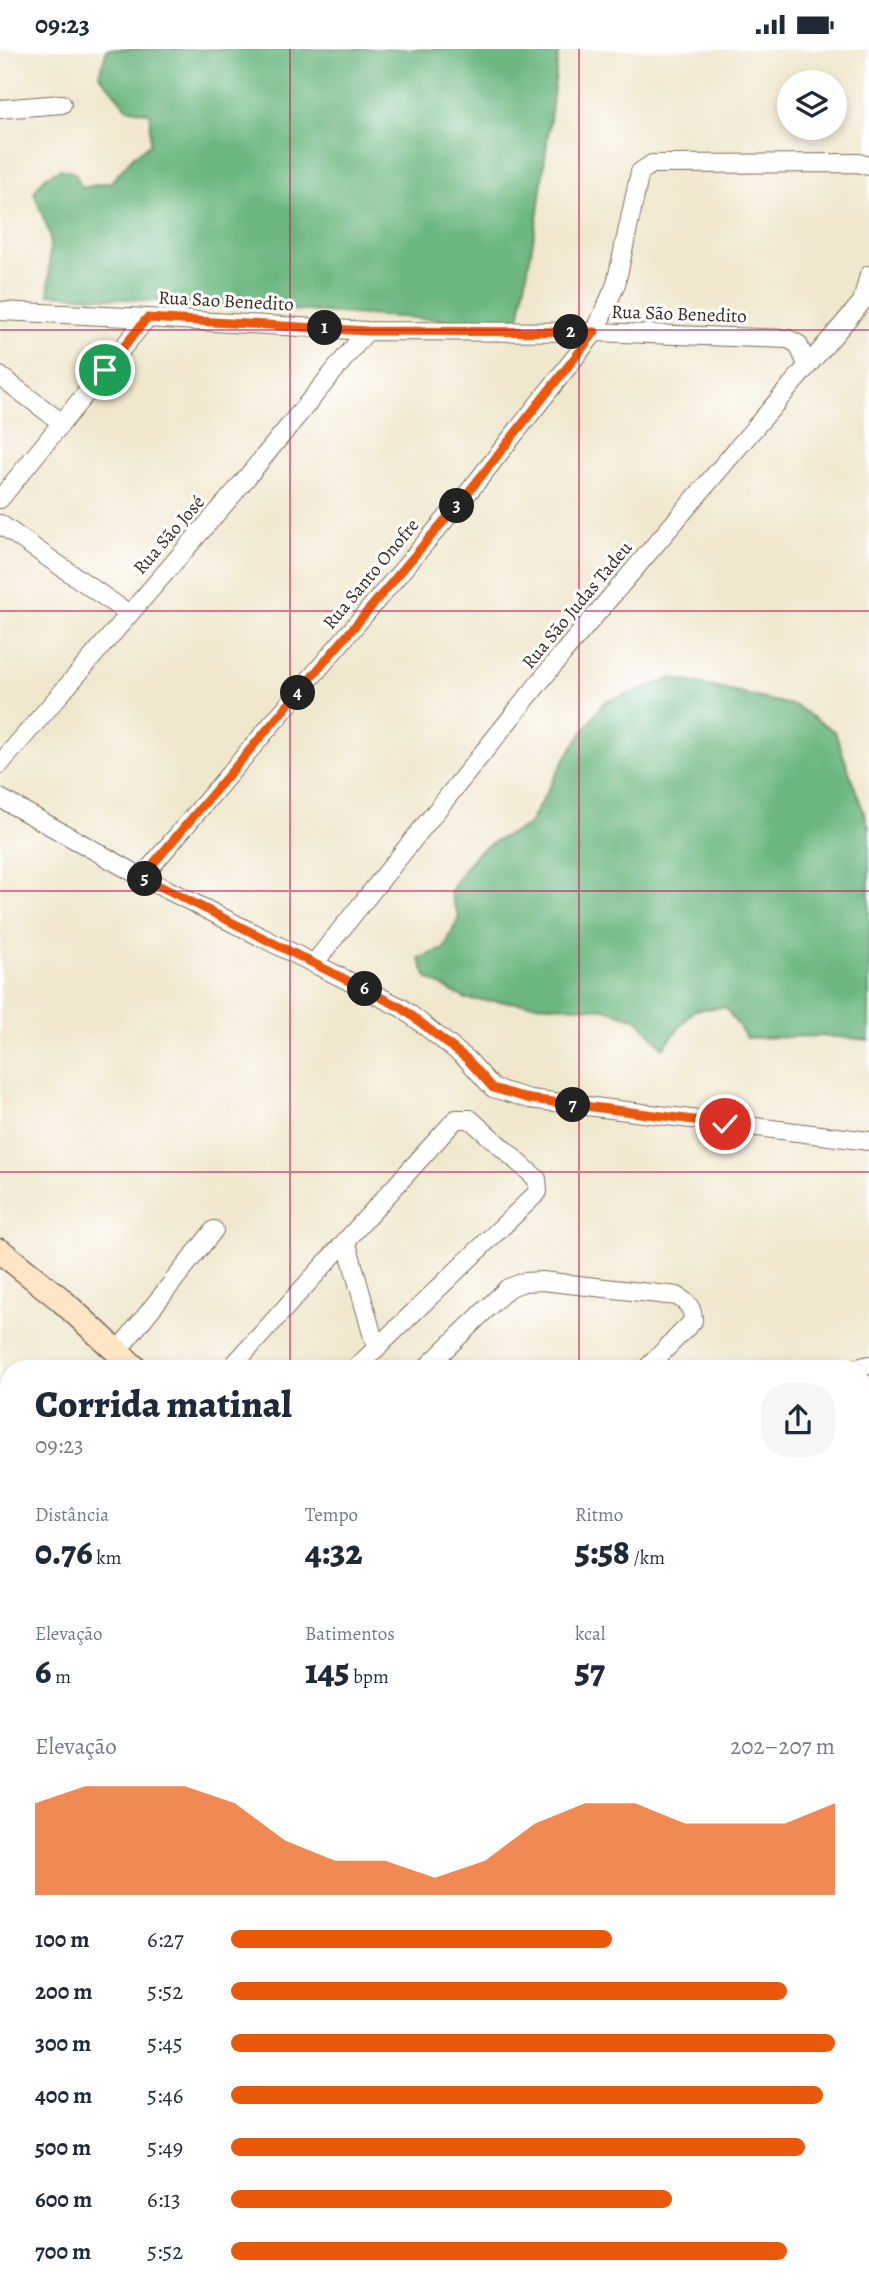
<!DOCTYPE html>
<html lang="pt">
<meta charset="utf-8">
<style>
:root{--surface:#fff;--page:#f6f6f7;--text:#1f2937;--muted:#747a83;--accent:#ea580c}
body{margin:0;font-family:Alegreya,serif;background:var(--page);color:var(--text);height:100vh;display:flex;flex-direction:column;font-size:26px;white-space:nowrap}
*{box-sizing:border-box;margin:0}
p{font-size:23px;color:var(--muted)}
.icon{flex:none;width:38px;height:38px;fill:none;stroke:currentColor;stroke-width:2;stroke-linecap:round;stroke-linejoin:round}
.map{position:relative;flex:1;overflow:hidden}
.sheet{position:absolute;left:0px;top:1311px;width:870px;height:936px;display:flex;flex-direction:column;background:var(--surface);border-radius:28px 28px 0 0;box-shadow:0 4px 10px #0003}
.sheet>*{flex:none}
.tools{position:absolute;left:777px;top:21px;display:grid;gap:14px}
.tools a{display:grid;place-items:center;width:70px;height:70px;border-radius:50%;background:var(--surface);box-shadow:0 4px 10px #0003;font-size:35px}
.pin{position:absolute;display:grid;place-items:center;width:60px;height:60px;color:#fff;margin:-30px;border:4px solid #fff;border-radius:50%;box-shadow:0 2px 7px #0007}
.km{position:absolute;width:35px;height:35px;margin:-18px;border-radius:50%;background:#222;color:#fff;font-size:19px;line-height:35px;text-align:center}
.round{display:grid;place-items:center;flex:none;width:74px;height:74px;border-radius:28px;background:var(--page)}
.summary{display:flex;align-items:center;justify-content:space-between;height:119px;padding:0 35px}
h1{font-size:38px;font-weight:800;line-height:52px}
.stats{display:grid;grid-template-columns:repeat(3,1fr);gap:10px;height:119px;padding:7px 35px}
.stats div{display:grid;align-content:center}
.stats b{font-size:35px;font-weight:800}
.stats small{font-size:19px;font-weight:400}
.stats p{font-size:19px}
.chart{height:196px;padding:14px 35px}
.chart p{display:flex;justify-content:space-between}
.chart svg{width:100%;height:126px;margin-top:7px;fill:var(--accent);opacity:.7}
ul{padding:0 35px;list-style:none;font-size:23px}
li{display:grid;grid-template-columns:112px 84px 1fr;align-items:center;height:52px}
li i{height:18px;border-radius:9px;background:var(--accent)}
.status{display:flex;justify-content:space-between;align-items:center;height:49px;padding:0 35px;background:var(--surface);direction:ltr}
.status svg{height:19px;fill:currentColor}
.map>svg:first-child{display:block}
</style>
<div class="status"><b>09:23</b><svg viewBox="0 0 49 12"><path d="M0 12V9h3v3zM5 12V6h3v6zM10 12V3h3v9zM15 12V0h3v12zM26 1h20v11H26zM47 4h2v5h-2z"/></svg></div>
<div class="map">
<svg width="869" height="2246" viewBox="0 0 869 2246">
<rect width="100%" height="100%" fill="#fff"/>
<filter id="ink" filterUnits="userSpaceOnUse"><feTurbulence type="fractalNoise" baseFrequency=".0143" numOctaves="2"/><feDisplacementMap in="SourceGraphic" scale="14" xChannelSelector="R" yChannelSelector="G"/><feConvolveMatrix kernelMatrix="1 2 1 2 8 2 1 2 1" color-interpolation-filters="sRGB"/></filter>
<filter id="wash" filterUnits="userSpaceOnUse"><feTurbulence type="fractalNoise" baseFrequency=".00686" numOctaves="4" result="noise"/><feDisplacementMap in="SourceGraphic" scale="28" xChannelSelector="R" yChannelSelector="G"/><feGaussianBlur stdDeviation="1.57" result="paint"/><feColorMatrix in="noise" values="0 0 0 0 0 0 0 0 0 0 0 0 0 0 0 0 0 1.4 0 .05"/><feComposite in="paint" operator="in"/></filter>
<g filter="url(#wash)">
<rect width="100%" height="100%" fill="#f0e7cd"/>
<!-- forest -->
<path fill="#6cb780" stroke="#54704f" stroke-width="2" d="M107,0H559L538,163L518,276L49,245L50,186L34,144L44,129L60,120L75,124L82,139L111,133L135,106L150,95V64L127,59L99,26Z
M673,629L796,657L835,683L869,778V991L826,987L747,989L725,958L694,961L663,999L637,970L605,960L466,950L427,929L419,909L444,900L459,868L450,844C474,800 481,797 527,778L567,706L604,653Z"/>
</g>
<g filter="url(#ink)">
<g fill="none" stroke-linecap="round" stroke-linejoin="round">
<defs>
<path id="minor" d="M0,60L62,55
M0,262L147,269
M0,327L62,374
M0,450L147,269L367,282L595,283L788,290L798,295L807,316
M0,475L129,565
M0,715L234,444L367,282
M0,749L142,828L402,959L467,1010L493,1039L530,1050L869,1092
M142,828L471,440L595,283L616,235L640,123L652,115L858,114L869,117
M315,913L563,604L862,253L869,226
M346,1191L376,1299
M117,1303L214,1181
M230,1320L456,1070H470L537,1130L538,1143L355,1320
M425,1320L508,1239L524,1233L542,1232L677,1247C688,1254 693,1259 693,1272L646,1320
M854,1320L869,1316
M0,1668L9,1667
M861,1772H869
M0,1815L9,1817
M861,1842L869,1841
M861,2030L869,2028
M861,2180L869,2239
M747,2246L749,2238"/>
<path id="tertiary" d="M861,1664L869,1665"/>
<path id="secondary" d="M0,1202L59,1249L136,1320
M634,2246L636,2238"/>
</defs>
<!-- minor casing -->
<use href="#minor" stroke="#7a6c5b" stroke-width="20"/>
<!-- tertiary casing -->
<use href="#tertiary" stroke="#7a6c5b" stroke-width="24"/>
<!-- secondary casing -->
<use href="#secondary" stroke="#7a6c5b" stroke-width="27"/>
<!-- minor -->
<use href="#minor" stroke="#fff" stroke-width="18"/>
<!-- tertiary -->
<use href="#tertiary" stroke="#fff" stroke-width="21"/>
<!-- secondary -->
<use href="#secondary" stroke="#fde5c5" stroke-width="24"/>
</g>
</g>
<g fill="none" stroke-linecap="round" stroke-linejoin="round" filter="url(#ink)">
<defs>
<path id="route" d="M105,321L147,269L367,282L595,283L471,440L142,828L402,959L467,1010L493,1039L530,1050L725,1075"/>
</defs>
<!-- route casing -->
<use href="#route" stroke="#fff" stroke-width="14"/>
<!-- route -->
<use href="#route" stroke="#ea580c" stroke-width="9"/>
</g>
<!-- grid -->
<path fill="none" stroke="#c2185b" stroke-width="2" stroke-opacity="0.55" d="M290,0V1320M579,0V1320M0,281H869M0,562H869M0,842H869M0,1123H869M0,1404H9M861,1404H869M0,1684H9M861,1684H869M0,1965H9M861,1965H869M290,2238V2246M579,2238V2246"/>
<g text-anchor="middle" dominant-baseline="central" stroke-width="6" stroke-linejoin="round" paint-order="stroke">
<!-- street labels -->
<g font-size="19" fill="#3b2a1e" stroke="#fff">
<text transform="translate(226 252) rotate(3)">Rua Sao Benedito</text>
<text transform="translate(679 265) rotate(2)">Rua São Benedito</text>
<text transform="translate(169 486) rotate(-49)">Rua São José</text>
<text transform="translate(371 525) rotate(-50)">Rua Santo Onofre</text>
<text transform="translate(577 556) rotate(-50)">Rua São Judas Tadeu</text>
</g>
</g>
</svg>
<div class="tools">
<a><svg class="icon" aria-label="layers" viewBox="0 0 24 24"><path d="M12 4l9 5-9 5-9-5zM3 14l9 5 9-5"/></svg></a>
</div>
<div class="pin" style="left:105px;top:321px;background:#1e9e55"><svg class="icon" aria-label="arrive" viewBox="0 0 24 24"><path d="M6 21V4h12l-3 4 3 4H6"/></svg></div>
<div class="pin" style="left:725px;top:1075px;background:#d93025"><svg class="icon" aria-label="check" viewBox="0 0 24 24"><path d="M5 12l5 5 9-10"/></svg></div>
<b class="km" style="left:325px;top:279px">1</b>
<b class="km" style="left:571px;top:283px">2</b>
<b class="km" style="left:457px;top:457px">3</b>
<b class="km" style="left:298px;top:644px">4</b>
<b class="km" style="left:145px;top:830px">5</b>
<b class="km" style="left:365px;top:940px">6</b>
<b class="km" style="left:573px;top:1056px">7</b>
<section class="sheet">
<div class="summary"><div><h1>Corrida matinal</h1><p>09:23</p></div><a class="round"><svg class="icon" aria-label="share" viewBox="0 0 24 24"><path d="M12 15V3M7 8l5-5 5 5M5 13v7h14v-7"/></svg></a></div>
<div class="stats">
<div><p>Distância</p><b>0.76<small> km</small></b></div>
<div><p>Tempo</p><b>4:32</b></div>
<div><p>Ritmo</p><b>5:58<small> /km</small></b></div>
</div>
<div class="stats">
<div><p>Elevação</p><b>6<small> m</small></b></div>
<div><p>Batimentos</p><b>145<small> bpm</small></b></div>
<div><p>kcal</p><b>57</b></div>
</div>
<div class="chart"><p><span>Elevação</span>202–207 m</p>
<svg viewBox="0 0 160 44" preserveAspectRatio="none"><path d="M0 44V12L10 6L20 6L30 6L40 12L50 25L60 32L70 32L80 38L90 32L100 19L110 12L120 12L130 19L140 19L150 19L160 12V44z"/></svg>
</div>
<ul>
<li><b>100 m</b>6:27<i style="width:63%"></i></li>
<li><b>200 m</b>5:52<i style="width:92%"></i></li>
<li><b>300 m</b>5:45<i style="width:100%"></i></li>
<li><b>400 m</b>5:46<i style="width:98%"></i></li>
<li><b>500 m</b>5:49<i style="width:95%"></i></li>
<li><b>600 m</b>6:13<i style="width:73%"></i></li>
<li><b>700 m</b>5:52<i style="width:92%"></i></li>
</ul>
</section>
</div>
